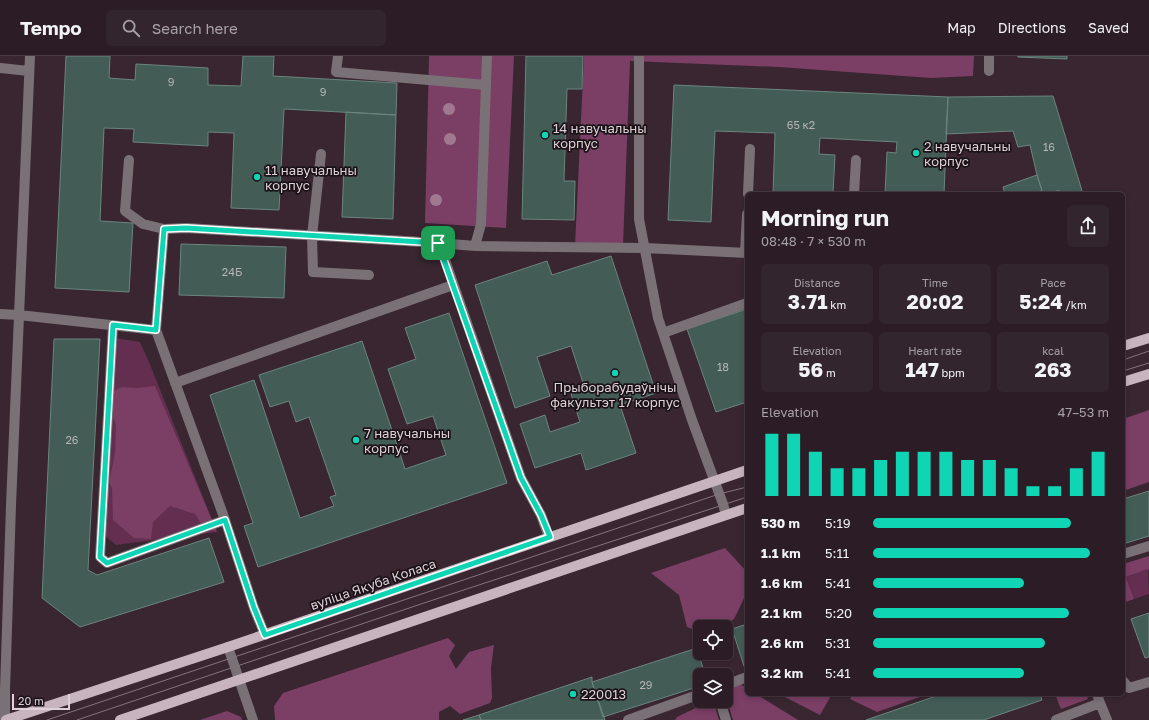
<!DOCTYPE html>
<meta charset="utf-8">
<style>
:root{--surface:#2b1c25;--page:#33252d;--text:#f1f3f6;--muted:#a6a1a7;--line:#473a42;--accent:#0fd5b4}
body{margin:0;font-family:"Golos Text",sans-serif;background:var(--page);color:var(--text);height:100vh;display:flex;flex-direction:column;font-size:15px;white-space:nowrap}
*{box-sizing:border-box;margin:0}
p{font-size:13px;color:var(--muted)}
.icon{flex:none;width:22px;height:22px;fill:none;stroke:currentColor;stroke-width:2;stroke-linecap:round;stroke-linejoin:round}
.map{position:relative;flex:1;overflow:hidden}
.side{position:absolute;left:745px;top:136px;width:380px;height:504px;display:flex;flex-direction:column;background:var(--surface);border-radius:6px;box-shadow:0 2px 6px #0003,0 0 0 1px var(--line)}
.side>*{flex:none}
.fabs{position:absolute;left:693px;top:564px;display:grid;gap:8px}
.fabs a{display:grid;place-items:center;width:40px;height:40px;border-radius:6px;background:var(--surface);box-shadow:0 2px 6px #0003,0 0 0 1px var(--line);font-size:20px}
.scale{position:absolute;left:12px;bottom:10px;width:58px;box-sizing:border-box;padding-left:4px;border:2px solid #ddd1d7;border-top:0;font-size:11px;line-height:14px;white-space:nowrap;color:#ddd1d7;-webkit-text-stroke:3px #1b1217;paint-order:stroke}
.pin{position:absolute;display:grid;place-items:center;width:34px;height:34px;color:#fff;margin:-17px;border-radius:8px;box-shadow:0 2px 6px #0006}
.round{display:grid;place-items:center;flex:none;width:42px;height:42px;border-radius:6px;background:var(--page)}
.headline{display:flex;align-items:center;justify-content:space-between;height:68px;padding:0 16px}
h1{font-size:22px;font-weight:700;line-height:30px}
.metrics{display:grid;grid-template-columns:repeat(3,1fr);gap:6px;height:68px;padding:4px 16px}
.metrics div{display:grid;align-content:center;border-radius:6px;background:var(--page);text-align:center}
.metrics b{font-size:20px;font-weight:700}
.metrics small{font-size:11px;font-weight:400}
.metrics p{font-size:11px}
.chart{height:112px;padding:8px 16px}
.chart p{display:flex;justify-content:space-between}
.chart svg{width:100%;height:72px;margin-top:4px;stroke:var(--accent);stroke-width:6}
ul{padding:0 16px;list-style:none;font-size:13px}
li{display:grid;grid-template-columns:64px 48px 1fr;align-items:center;height:30px}
li i{height:10px;border-radius:5px;background:var(--accent)}
header{display:flex;align-items:center;gap:24px;box-sizing:border-box;height:56px;padding:0 20px;background:var(--surface);border-bottom:1px solid var(--line)}
header strong{font-size:19px}
nav{display:flex;gap:22px;margin-inline-start:auto;font-size:14px}
.search{width:280px;height:36px;background:var(--page);display:flex;align-items:center;gap:10px;box-sizing:border-box;padding:0 14px;border-radius:6px;color:var(--muted);font-size:15px}
.map>svg:first-child{display:block}
</style>
<header>
<strong>Tempo</strong>
<div class="search"><svg class="icon" aria-label="search" viewBox="0 0 24 24"><circle cx="10" cy="10" r="6"/><path d="M15 15l6 6"/></svg>Search here</div>
<nav><a>Map</a><a>Directions</a><a>Saved</a></nav>
</header>
<div class="map">
<svg width="1149" height="664" viewBox="0 0 1149 664">
<rect width="100%" height="100%" fill="#392631"/>
<!-- green -->
<path fill="#632e4f" d="M109,281L140,286L149,306L217,476L116,489L100,476Z
M1148,513L1149,538L1134,543L1126,521Z"/>
<!-- forest -->
<path fill="#7b3e65" d="M429,0H514L506,172L425,167Z
M584,0H974L973,20L931,22L779,11L630,5L623,190H575Z
M155,330L217,476L203,471L195,458L170,450L153,466L151,483L134,482L113,464L112,432L109,427L115,397L116,369L111,356L108,338L122,331L138,332Z
M1149,354V426L1123,435V363Z
M725,492L747,516V536L734,563L721,571H700V576L687,571L679,539L651,517Z
M1149,500V516L1148,513L1126,521L1134,543L1123,547V508Z
M448,582L455,589L449,600L456,613L469,596L494,589L491,612L492,642L490,647L460,658L450,650L439,656V664H275L274,650L283,637Z
M738,627L747,632V638H756L798,664H733L726,642V630Z
M779,638H832L820,659Z
M853,638H928L877,656L850,643Z
M1055,638H1086L1088,643L1061,653Z
M708,645H713L719,664H675L677,661L700,650Z
M227,655L241,661L242,664H200Z"/>
<!-- building -->
<path fill="#435d56" stroke="#6b857e" d="M66,0H110L109,22L135,24L136,8L208,12V29L241,30L243,0H274L273,20L397,27L396,59L284,53L279,154L231,152L234,77L208,76V90L133,86L134,73L104,72L100,165L133,167L129,236L55,232Z
M526,0H583L582,33H567L564,125H575L574,164L522,163Z
M1018,0H1067V3L1018,1Z
M674,29L948,41L944,138H885L887,96L896,97L897,86L820,82L819,98L835,99L833,138H773L775,77L715,75L711,166L668,164Z
M1053,40L1083,138H1060L1059,134L1049,138H1043L1037,119L1030,89L1018,91L1013,75L946,78L948,41Z
M346,56L396,59L393,163L342,161Z
M1037,119L1043,138H1005L1003,131Z
M181,188L286,191L284,242L179,239Z
M611,200L656,337L620,349L636,397L586,414L581,397L535,412L520,368L545,359L550,376L580,366L571,338L585,333L571,290L537,301L550,340L515,352L475,229L547,205L552,219Z
M747,253V346L716,356L687,273Z
M449,257L507,427L258,511L244,470L253,467L210,339L254,324L300,462L334,450L330,441L336,439L309,361L296,366L289,345L270,351L259,319L362,285L405,413L446,399L433,360L407,368L388,313L416,303L405,272Z
M54,283H100L88,514L97,519L209,482L224,526L80,571L42,542Z
M1149,435V480L1123,488V443Z
M1149,557V601L1145,602L1131,563Z
M747,568V613H745L732,573Z
M697,592L705,619H700V630L603,661L592,626Z
M592,621V626L605,664H481L479,659Z
M942,638H1040L1042,644L984,664H866Z
M479,659L481,664H463Z"/>
<g fill="none" stroke-linecap="round" stroke-linejoin="round">
<!-- minor -->
<path stroke="#7a7176" stroke-width="10" d="M338,0L336,16L486,29
M487,0L481,168L475,190L645,192L747,197
M639,0V163L658,262L692,364L723,448L726,459
M0,12L29,15
M989,15V0
M321,98L312,180L313,216L369,219
M129,104L125,155L143,168L164,173
M748,138L750,93
M854,138L856,104
M475,190L439,187L521,422L541,459L549,481
M745,197L747,158
M0,258L19,259L156,274L164,173L186,172L439,187
M113,269L100,501L107,507L225,464
M156,274L225,464L254,552L265,579
M663,277L747,247
M175,327L453,229
M1123,498L1149,490
M228,591L253,664
M1123,625L1129,632L1149,626
M726,629L747,621
M720,645L726,664
M1100,647L1107,664
M5,664V634L11,449L30,0
M628,664L700,638
M1056,664L1100,647L1097,638"/>
<!-- major -->
<path stroke="#c8b4bf" stroke-width="10" d="M1123,290L1149,282
M1123,326L1149,318
M6,664L228,591L747,414
M120,664L747,452"/>
<!-- tram -->
<path stroke="#84747d" stroke-width="1" d="M1123,304L1149,295
M1123,315L1149,307
M47,664L719,438L747,431
M77,664L424,547L747,441"/>
</g>
<!-- trees -->
<g fill="#a07990">
<circle cx="449" cy="53" r="6"/>
<circle cx="450" cy="83" r="6"/>
<circle cx="436" cy="144" r="6"/>
</g>
<g fill="none" stroke-linecap="round" stroke-linejoin="round">
<defs>
<path id="route" d="M186,172L438,187L521,422L541,459L550,481L265,579L254,552L225,464L107,507L100,501L113,269L156,274L164,173Z"/>
</defs>
<!-- route casing -->
<use href="#route" stroke="#fff" stroke-width="8"/>
<!-- route -->
<use href="#route" stroke="#0fd5b4" stroke-width="5"/>
</g>
<!-- markers -->
<g fill="#0fd5b4" stroke="#1b1217" stroke-width="1.5">
<circle cx="545" cy="79" r="4"/>
<circle cx="916" cy="97" r="4"/>
<circle cx="257" cy="121" r="4"/>
<circle cx="615" cy="317" r="4"/>
<circle cx="356" cy="384" r="4"/>
<circle cx="573" cy="638" r="4"/>
</g>
<g text-anchor="middle" dominant-baseline="central" stroke-width="3.5" stroke-linejoin="round" paint-order="stroke">
<!-- number labels -->
<g font-size="11" fill="#b6b4b7">
<text x="171" y="25">9</text>
<text x="323" y="35">9</text>
<text x="801" y="68">65 к2</text>
<text x="1049" y="90">16</text>
<text x="232" y="215">24Б</text>
<text x="723" y="310">18</text>
<text x="72" y="383">26</text>
<text x="646" y="628">29</text>
</g>
<!-- poi labels -->
<g font-size="13" fill="#ddd1d7" stroke="#1b1217" text-anchor="start">
<text x="553" y="72">14 навучальны<tspan x="553" dy="15">корпус</tspan></text>
<text x="924" y="90">2 навучальны<tspan x="924" dy="15">корпус</tspan></text>
<text x="265" y="114">11 навучальны<tspan x="265" dy="15">корпус</tspan></text>
<text x="615" y="331" text-anchor="middle">Прыборабудаўнічы<tspan x="615" dy="15">факультэт 17 корпус</tspan></text>
<text x="364" y="377">7 навучальны<tspan x="364" dy="15">корпус</tspan></text>
<text x="581" y="638">220013</text>
</g>
<!-- street labels -->
<g font-size="13" fill="#ddd1d7" stroke="#1b1217">
<text transform="translate(373 528) rotate(-19)">вуліца Якуба Коласа</text>
</g>
</g>
</svg>
<div class="fabs">
<a><svg class="icon" aria-label="locate" viewBox="0 0 24 24"><circle cx="12" cy="12" r="6"/><path d="M12 2v4M12 18v4M2 12h4M18 12h4"/></svg></a>
<a><svg class="icon" aria-label="layers" viewBox="0 0 24 24"><path d="M12 4l9 5-9 5-9-5zM3 14l9 5 9-5"/></svg></a>
</div>
<div class="scale">20 m</div>
<div class="pin" style="left:438px;top:187px;background:#1e9e55"><svg class="icon" aria-label="arrive" viewBox="0 0 24 24"><path d="M6 21V4h12l-3 4 3 4H6"/></svg></div>
<section class="side">
<div class="headline"><div><h1>Morning run</h1><p>08:48 · 7 × 530 m</p></div><a class="round"><svg class="icon" aria-label="share" viewBox="0 0 24 24"><path d="M12 15V3M7 8l5-5 5 5M5 13v7h14v-7"/></svg></a></div>
<div class="metrics">
<div><p>Distance</p><b>3.71<small> km</small></b></div>
<div><p>Time</p><b>20:02</b></div>
<div><p>Pace</p><b>5:24<small> /km</small></b></div>
</div>
<div class="metrics">
<div><p>Elevation</p><b>56<small> m</small></b></div>
<div><p>Heart rate</p><b>147<small> bpm</small></b></div>
<div><p>kcal</p><b>263</b></div>
</div>
<div class="chart"><p><span>Elevation</span>47–53 m</p>
<svg viewBox="0 0 160 44" preserveAspectRatio="none"><path d="M5 44V6M15 44V6M25 44V17M35 44V27M45 44V27M55 44V22M65 44V17M75 44V17M85 44V17M95 44V22M105 44V22M115 44V27M125 44V38M135 44V38M145 44V27M155 44V17"/></svg>
</div>
<ul>
<li><b>530 m</b>5:19<i style="width:84%"></i></li>
<li><b>1.1 km</b>5:11<i style="width:92%"></i></li>
<li><b>1.6 km</b>5:41<i style="width:64%"></i></li>
<li><b>2.1 km</b>5:20<i style="width:83%"></i></li>
<li><b>2.6 km</b>5:31<i style="width:73%"></i></li>
<li><b>3.2 km</b>5:41<i style="width:64%"></i></li>
</ul>
</section>
</div>
